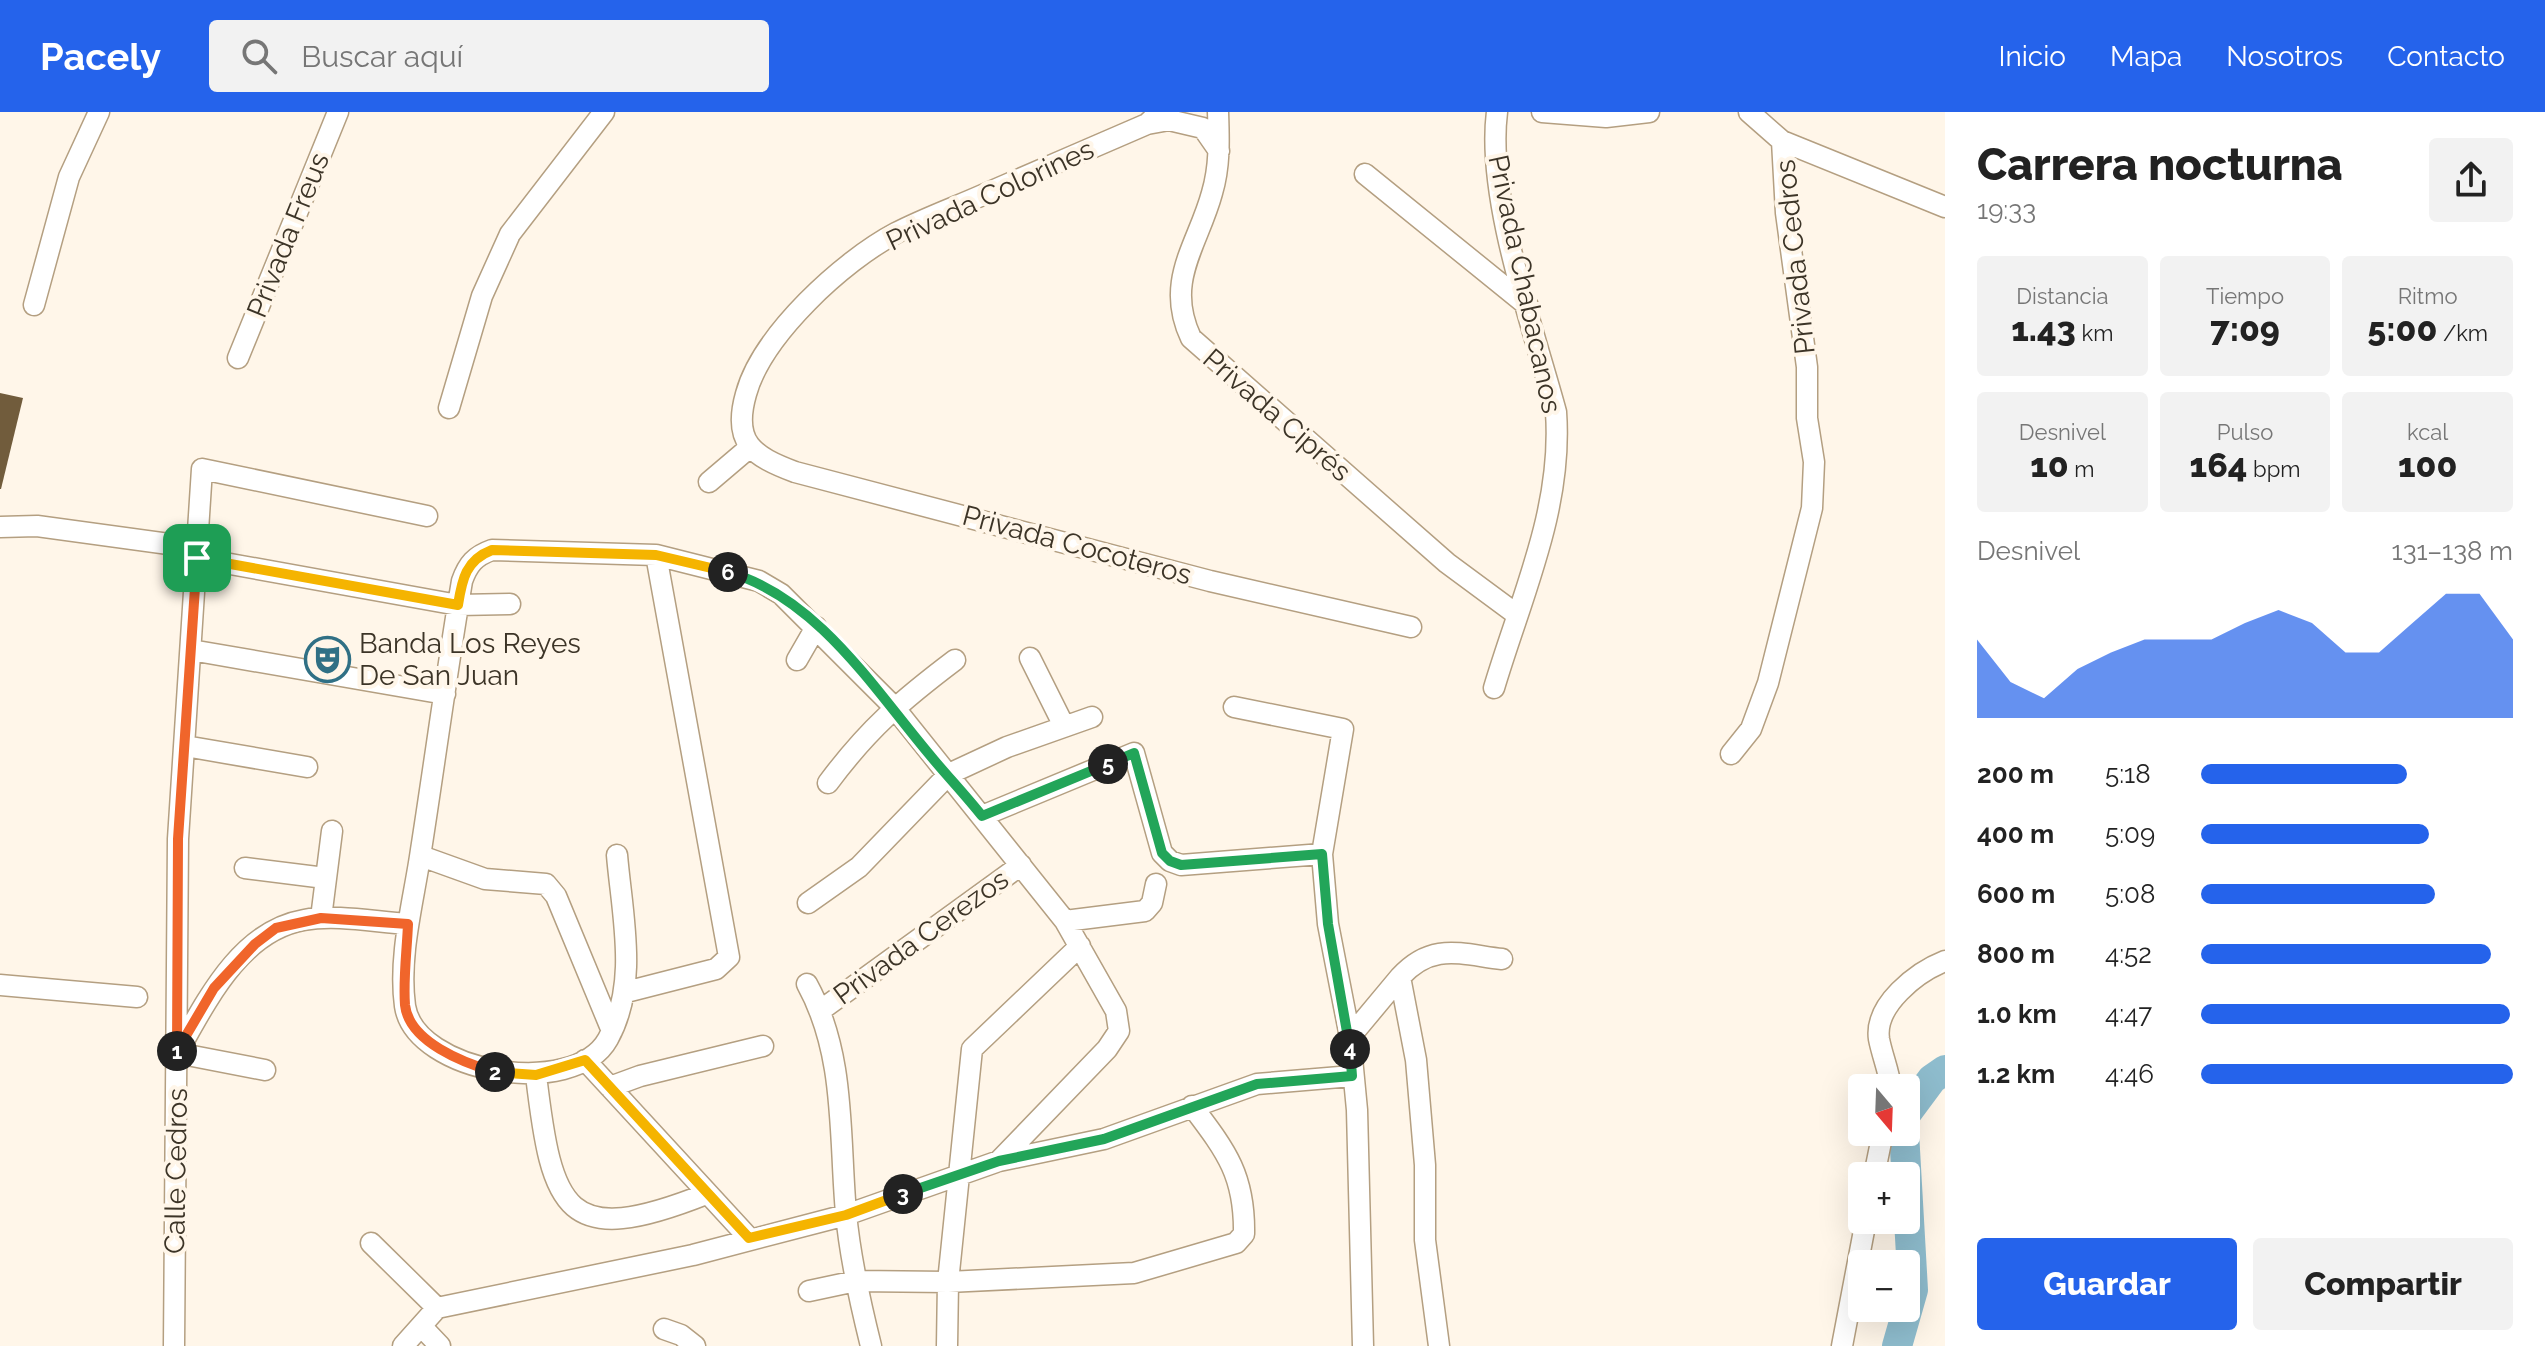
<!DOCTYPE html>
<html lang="es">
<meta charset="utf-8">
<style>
:root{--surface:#fff;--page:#f2f2f2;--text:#222;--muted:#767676;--accent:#2563eb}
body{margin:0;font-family:Raleway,sans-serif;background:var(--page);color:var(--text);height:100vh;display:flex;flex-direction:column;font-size:30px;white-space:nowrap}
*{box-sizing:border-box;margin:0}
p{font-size:26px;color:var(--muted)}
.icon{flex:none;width:44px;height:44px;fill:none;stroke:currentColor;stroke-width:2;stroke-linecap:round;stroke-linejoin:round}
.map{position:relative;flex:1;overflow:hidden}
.panel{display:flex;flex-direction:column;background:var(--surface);width:600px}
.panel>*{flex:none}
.needle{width:52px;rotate:161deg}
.buttons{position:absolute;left:1848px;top:962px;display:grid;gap:16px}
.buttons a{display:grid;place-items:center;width:72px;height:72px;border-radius:8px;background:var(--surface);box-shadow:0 8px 32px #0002;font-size:40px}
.pin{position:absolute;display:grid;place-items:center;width:68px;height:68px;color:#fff;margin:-34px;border-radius:16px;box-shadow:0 4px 12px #0006}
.km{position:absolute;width:40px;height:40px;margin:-20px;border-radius:50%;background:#222;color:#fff;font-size:22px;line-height:40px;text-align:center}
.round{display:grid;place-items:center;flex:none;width:84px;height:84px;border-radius:8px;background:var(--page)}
.overview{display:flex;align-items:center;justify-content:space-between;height:136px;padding:0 32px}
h1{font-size:44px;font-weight:800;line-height:60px}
.figures{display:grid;grid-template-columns:repeat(3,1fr);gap:12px;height:136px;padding:8px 32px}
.figures div{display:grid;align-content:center;border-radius:8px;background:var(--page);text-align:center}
.figures b{font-size:34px;font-weight:800}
.figures small{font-size:22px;font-weight:400}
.figures p{font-size:22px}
.chart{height:224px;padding:16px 32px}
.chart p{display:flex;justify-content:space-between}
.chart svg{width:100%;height:144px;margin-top:8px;fill:var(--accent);opacity:.7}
.primary-button{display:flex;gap:16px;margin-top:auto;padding:16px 32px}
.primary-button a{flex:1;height:92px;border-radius:8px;background:var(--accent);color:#fff;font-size:32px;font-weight:800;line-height:92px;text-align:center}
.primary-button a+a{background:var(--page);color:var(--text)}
ul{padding:0 32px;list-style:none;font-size:26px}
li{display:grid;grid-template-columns:128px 96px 1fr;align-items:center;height:60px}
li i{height:20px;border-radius:10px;background:var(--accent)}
header{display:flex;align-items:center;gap:48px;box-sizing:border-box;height:112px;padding:0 40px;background:var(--accent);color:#fff}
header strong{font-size:38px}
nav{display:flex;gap:44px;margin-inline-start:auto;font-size:28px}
.search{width:560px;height:72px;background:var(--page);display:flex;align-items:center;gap:20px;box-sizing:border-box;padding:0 28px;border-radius:8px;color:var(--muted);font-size:30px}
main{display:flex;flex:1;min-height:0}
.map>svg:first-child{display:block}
</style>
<header>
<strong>Pacely</strong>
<div class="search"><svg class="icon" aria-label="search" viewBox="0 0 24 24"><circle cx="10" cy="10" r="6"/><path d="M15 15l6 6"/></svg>Buscar aquí</div>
<nav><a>Inicio</a><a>Mapa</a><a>Nosotros</a><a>Contacto</a></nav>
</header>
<main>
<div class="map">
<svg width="1945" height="1234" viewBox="0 0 1945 1234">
<rect width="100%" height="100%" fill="#fff6e9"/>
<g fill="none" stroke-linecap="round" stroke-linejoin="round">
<!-- river -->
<path stroke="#8ebccd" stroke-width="30" d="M1906,1002L1932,967L1945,958
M1897,1234L1913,1178L1904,1020"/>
</g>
<!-- building -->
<path fill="#715c3c" d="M0,281L23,286L1,377H0Z"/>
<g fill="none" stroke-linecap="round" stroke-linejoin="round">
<defs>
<path id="minor" d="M1160,0L1147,12C1093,35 1039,59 985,82C956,95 925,106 896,121C843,149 762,223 746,282C732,331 753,344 795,360L1210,469L1411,515
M1218,0C1219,28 1220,54 1212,81C1198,133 1164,169 1191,226L1447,451L1516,502
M1542,0L1606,5L1649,0
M1147,12L1169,8L1203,16L1219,39
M1782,29L1945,95
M1365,62L1528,194
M34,193L69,65L99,0
M238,246L338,0
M449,296L482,184L510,122L604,0
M709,370L749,336
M0,415L37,414L198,436
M197,446L458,493L510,492
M191,538L445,582
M1030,546L1064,614
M797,548L816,515
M1494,576C1521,485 1563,397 1556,300C1533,215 1486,85 1497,0
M1234,595L1343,617L1322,742L1328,812L1350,925L1357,998L1363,1234
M185,634L307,655
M1731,642L1751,617L1768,571L1812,396L1814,350L1807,306V255L1786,101L1782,29L1749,0
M828,671C868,617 902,588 955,548
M982,704L1134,641L1162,741L1170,749L1181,753L1322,742
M617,743C622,803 639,871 608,927C574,988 415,961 405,894C398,843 414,788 421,738C435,648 447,558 462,469C468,452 475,444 492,438L656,443L759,469L781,482L893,594L1065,809L1116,899L1119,919L1107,937L999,1049
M421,744L485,767L546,772L556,784L612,919
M245,756L325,766
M808,791L859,755L949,662L1007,635L1092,605
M321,806L332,719
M1065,809L1145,799L1152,791L1156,772
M1400,865C1432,830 1460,842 1502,847
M807,872C846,943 839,1023 846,1101C850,1146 860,1190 871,1234
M0,873L137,885
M626,880L716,857L729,845L656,443
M821,898L1021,753
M1350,925L1400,865L1416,948L1425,1053V1128L1439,1234
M585,948L749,1126
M265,958L177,941C206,890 240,819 304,808C336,802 375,810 408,812
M536,963C552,1099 565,1138 706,1082
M610,975L640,964L763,934
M1891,976C1889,959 1882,943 1879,927C1874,893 1917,860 1945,849
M1874,1064L1883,1020
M371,1131L437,1196
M809,1179L856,1169L948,1170L1134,1161L1236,1131L1244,1122C1245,1063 1226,1039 1192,994
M437,1196L693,1143L846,1103L999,1049L1104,1027L1257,972L1352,964
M421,1214L440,1234
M664,1217L681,1223L695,1234
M174,1234L178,727L202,357L427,404
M403,1234L437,1196
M947,1234L948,1170L972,937L1080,834
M1842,1234L1866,1108"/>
</defs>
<!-- minor casing -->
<use href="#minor" stroke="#b49f81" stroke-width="23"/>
<!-- minor -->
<use href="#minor" stroke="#fff" stroke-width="20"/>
</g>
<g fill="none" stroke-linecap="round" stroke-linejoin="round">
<defs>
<path id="split-1" d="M177,939L178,727L197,446"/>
<path id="split-2" d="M177,939L214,876L255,832L276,816L321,806L408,812C407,838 403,867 405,893C409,930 464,951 495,960"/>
<path id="split-3" d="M495,960L536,963L585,948L749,1126L846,1103L903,1082"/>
<path id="split-4" d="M903,1082L999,1049L1104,1027L1257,972L1352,964L1350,937"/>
<path id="split-5" d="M1108,652L1134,641L1162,741L1170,749L1181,753L1322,742L1328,812L1350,937"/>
<path id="split-6" d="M728,460C819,486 875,579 934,648C950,667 967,685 982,704L1108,652"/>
<path id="split-7" d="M197,446L458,493C462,467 466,448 492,438L656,443L728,460"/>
</defs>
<!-- split-1 casing -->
<use href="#split-1" stroke="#fff" stroke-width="16"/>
<!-- split-2 casing -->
<use href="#split-2" stroke="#fff" stroke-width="16"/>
<!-- split-3 casing -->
<use href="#split-3" stroke="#fff" stroke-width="16"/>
<!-- split-4 casing -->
<use href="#split-4" stroke="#fff" stroke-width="16"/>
<!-- split-5 casing -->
<use href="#split-5" stroke="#fff" stroke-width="16"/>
<!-- split-6 casing -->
<use href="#split-6" stroke="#fff" stroke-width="16"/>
<!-- split-7 casing -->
<use href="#split-7" stroke="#fff" stroke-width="16"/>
<!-- split-1 -->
<use href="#split-1" stroke="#f0652b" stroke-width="10"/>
<!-- split-2 -->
<use href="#split-2" stroke="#f0652b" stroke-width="10"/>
<!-- split-3 -->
<use href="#split-3" stroke="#f5b400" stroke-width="10"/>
<!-- split-4 -->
<use href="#split-4" stroke="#22a559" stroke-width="10"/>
<!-- split-5 -->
<use href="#split-5" stroke="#22a559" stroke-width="10"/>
<!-- split-6 -->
<use href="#split-6" stroke="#22a559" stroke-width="10"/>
<!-- split-7 -->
<use href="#split-7" stroke="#f5b400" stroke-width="10"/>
</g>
<!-- icons -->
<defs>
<symbol id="theatre-ring" viewBox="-11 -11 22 22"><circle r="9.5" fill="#fff6e9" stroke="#307085" stroke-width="1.5"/><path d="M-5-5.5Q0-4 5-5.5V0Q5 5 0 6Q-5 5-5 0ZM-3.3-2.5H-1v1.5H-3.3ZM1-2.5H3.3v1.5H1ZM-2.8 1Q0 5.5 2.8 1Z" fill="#307085"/></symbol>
</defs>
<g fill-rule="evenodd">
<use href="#theatre-ring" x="302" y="522" width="51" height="51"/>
</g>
<g text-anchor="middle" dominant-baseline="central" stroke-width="8" stroke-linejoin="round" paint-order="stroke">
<!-- street labels -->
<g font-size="28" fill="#3c3427" stroke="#fff6e9">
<text transform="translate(990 83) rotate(-25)">Privada Colorines</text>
<text transform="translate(288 123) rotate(-68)">Privada Freus</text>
<text transform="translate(1795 145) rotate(-96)">Privada Cedros</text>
<text transform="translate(1525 172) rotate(78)">Privada Chabacanos</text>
<text transform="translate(1277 303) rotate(41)">Privada Ciprés</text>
<text transform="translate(1077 433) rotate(15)">Privada Cocoteros</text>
<text transform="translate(921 825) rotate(-36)">Privada Cerezos</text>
<text transform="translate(176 1059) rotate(-89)">Calle Cedros</text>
</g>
<!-- poi labels -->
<g font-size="28" fill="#3c3427" stroke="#fff6e9" text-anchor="start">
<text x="359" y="531">Banda Los Reyes<tspan x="359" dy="32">De San Juan</tspan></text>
</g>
</g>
</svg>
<div class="buttons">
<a><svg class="needle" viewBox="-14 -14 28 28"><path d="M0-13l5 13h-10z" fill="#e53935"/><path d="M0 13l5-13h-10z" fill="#767676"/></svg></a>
<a>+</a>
<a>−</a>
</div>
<div class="pin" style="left:197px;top:446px;background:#1e9e55"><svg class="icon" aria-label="arrive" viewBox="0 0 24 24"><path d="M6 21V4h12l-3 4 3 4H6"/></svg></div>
<b class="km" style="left:177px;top:939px">1</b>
<b class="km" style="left:495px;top:960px">2</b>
<b class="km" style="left:903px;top:1082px">3</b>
<b class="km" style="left:1350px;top:937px">4</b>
<b class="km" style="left:1108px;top:652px">5</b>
<b class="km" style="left:728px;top:460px">6</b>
</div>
<section class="panel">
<div class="overview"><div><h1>Carrera nocturna</h1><p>19:33</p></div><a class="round"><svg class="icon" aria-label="share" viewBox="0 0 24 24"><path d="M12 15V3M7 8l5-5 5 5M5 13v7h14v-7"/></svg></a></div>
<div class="figures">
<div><p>Distancia</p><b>1.43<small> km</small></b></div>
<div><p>Tiempo</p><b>7:09</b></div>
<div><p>Ritmo</p><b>5:00<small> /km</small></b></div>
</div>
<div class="figures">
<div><p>Desnivel</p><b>10<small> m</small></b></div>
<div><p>Pulso</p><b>164<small> bpm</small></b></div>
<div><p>kcal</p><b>100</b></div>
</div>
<div class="chart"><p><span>Desnivel</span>131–138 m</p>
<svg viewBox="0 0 160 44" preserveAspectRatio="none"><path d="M0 44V20L10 33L20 38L30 29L40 24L50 20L60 20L70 20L80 15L90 11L100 15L110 24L120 24L130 15L140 6L150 6L160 20V44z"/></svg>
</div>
<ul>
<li><b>200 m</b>5:18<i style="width:66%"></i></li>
<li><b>400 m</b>5:09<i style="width:73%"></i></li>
<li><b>600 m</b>5:08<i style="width:75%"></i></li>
<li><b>800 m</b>4:52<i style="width:93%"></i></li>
<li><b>1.0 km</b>4:47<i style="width:99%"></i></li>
<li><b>1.2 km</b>4:46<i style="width:100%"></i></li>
</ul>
<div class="primary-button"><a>Guardar</a><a>Compartir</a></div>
</section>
</main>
